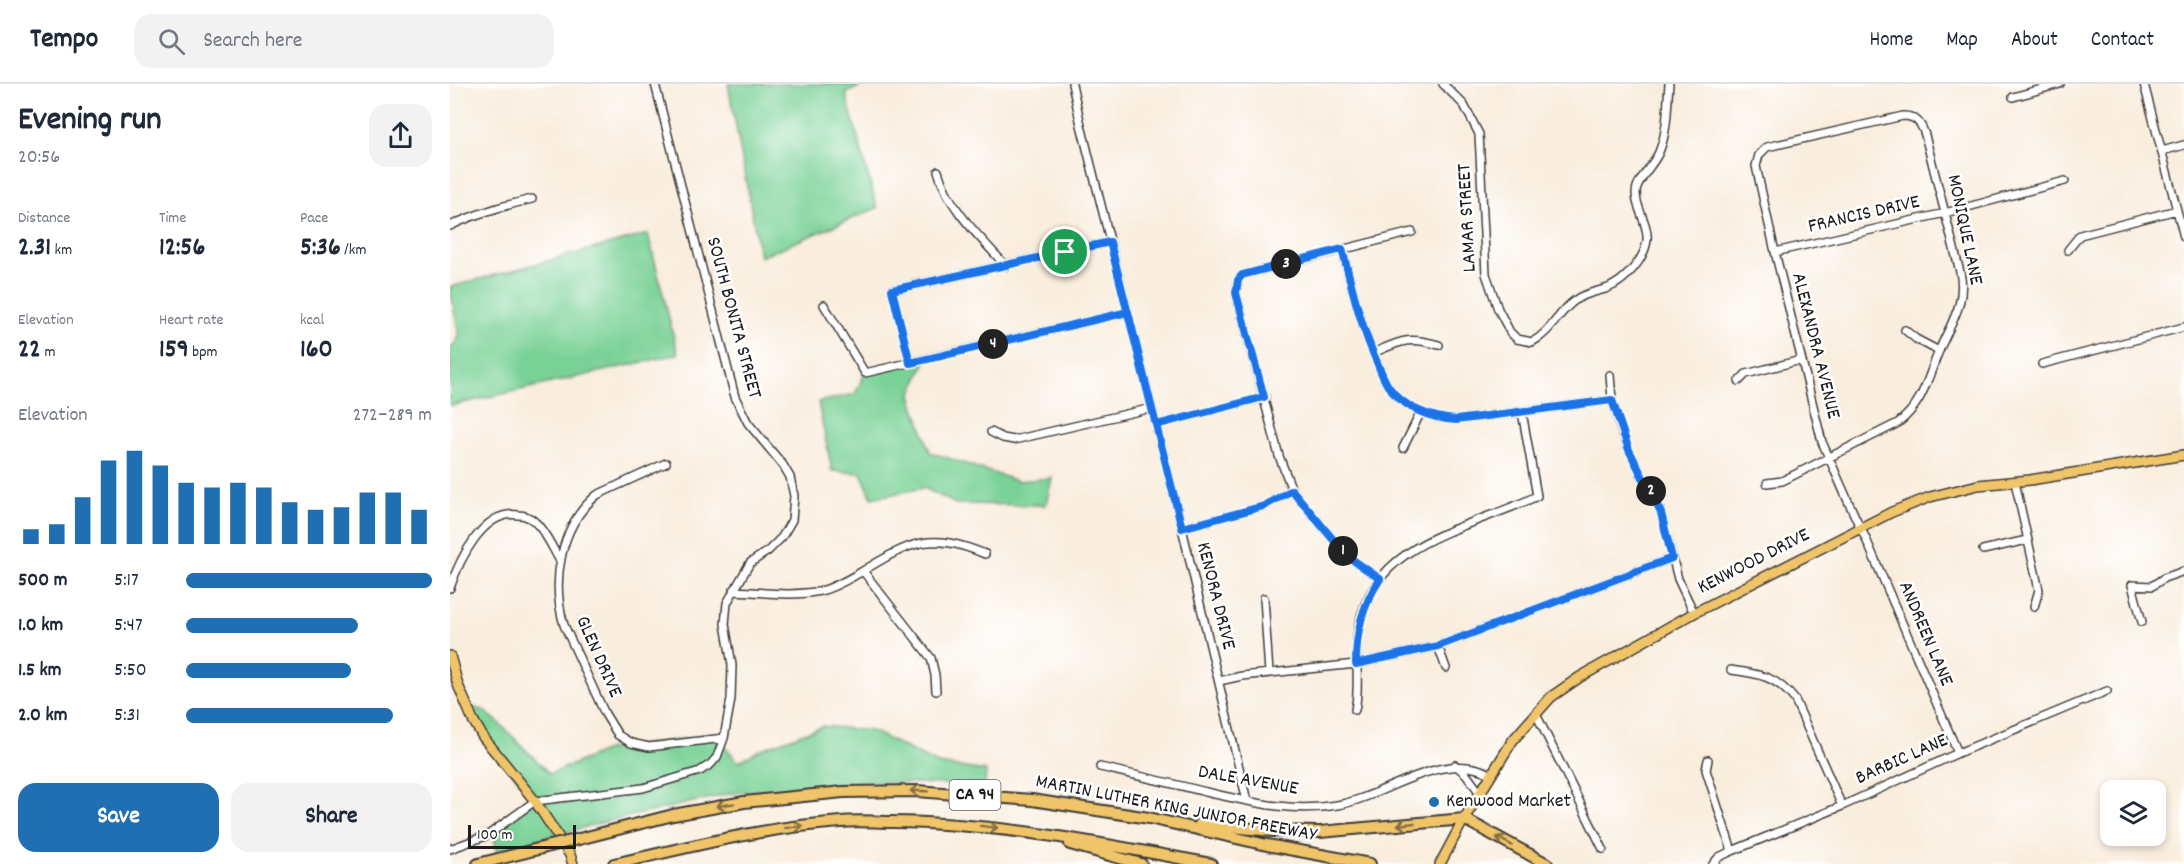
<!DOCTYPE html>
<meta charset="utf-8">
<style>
:root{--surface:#fff;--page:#f2f2f3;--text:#1f2937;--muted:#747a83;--line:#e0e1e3;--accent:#1f6fb2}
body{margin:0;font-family:Dekko,sans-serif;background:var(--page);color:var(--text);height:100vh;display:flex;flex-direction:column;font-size:22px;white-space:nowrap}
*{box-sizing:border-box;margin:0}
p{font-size:20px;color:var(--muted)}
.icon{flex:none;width:33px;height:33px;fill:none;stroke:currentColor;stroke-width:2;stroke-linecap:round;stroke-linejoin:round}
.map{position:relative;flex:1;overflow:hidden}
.panel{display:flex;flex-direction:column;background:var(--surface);width:450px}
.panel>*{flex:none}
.fabs{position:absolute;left:1650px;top:696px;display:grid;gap:12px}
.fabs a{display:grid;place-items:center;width:66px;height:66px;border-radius:12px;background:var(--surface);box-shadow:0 3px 9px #0003;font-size:30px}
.scale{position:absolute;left:18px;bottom:15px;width:108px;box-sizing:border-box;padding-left:6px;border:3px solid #1c1c1c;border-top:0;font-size:16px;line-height:21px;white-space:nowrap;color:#1c1c1c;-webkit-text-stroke:4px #fff;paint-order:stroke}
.pin{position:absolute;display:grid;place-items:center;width:51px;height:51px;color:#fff;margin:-26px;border:3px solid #fff;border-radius:50%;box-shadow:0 2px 6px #0007}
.km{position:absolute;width:30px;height:30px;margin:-15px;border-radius:50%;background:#222;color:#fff;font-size:16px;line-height:30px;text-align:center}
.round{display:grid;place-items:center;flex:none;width:63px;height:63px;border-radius:18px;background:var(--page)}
.headline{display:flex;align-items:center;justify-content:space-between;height:102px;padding:0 18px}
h1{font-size:33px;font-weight:800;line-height:45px}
.figures{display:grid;grid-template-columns:repeat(3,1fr);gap:9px;height:102px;padding:6px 18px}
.figures div{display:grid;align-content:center}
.figures b{font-size:26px;font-weight:800}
.figures small{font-size:16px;font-weight:400}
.figures p{font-size:16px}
.chart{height:168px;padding:12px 18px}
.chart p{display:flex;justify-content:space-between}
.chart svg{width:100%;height:108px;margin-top:6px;stroke:var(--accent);stroke-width:6}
.primary-button{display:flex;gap:12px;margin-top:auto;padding:12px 18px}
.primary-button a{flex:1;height:69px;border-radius:18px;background:var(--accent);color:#fff;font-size:24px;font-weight:800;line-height:69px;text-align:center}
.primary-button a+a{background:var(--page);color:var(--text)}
ul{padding:0 18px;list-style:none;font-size:20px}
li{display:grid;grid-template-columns:96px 72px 1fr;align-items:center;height:45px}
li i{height:15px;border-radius:8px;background:var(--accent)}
header{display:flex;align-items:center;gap:36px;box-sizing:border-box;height:84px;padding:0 30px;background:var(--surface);border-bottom:2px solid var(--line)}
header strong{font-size:28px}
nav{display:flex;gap:33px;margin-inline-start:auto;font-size:21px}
.search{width:420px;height:54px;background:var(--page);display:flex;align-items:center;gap:15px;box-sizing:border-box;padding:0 21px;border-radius:18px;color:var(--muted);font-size:22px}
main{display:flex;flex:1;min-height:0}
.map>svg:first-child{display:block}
</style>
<header>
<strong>Tempo</strong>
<div class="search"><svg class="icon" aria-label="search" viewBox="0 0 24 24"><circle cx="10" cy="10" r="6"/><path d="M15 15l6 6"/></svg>Search here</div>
<nav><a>Home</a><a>Map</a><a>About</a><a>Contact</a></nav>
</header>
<main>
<section class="panel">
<div class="headline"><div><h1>Evening run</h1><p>20:56</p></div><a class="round"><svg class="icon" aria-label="share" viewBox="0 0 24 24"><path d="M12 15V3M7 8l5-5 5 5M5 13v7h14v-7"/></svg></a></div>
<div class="figures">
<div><p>Distance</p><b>2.31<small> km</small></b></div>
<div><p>Time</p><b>12:56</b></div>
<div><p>Pace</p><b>5:36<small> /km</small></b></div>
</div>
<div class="figures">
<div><p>Elevation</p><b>22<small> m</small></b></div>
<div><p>Heart rate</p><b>159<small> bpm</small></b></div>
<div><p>kcal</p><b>160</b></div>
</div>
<div class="chart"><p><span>Elevation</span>272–289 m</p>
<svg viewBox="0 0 160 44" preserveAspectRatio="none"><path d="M5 44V38M15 44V36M25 44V25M35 44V10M45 44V6M55 44V12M65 44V19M75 44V21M85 44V19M95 44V21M105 44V27M115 44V30M125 44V29M135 44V23M145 44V23M155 44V30"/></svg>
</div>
<ul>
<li><b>500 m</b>5:17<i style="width:100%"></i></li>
<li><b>1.0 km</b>5:47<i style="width:70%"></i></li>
<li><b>1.5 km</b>5:50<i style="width:67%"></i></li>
<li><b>2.0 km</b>5:31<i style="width:84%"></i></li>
</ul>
<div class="primary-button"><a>Save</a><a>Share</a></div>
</section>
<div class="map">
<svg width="1734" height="780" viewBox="0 0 1734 780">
<rect width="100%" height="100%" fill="#fff"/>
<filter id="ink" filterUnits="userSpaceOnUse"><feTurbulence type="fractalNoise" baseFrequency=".0167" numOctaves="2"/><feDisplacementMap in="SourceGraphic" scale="12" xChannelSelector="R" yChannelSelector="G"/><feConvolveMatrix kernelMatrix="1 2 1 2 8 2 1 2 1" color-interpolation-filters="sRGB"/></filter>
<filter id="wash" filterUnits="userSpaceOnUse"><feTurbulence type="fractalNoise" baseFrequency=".008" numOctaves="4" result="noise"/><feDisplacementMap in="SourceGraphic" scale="24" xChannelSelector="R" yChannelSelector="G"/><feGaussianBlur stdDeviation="1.35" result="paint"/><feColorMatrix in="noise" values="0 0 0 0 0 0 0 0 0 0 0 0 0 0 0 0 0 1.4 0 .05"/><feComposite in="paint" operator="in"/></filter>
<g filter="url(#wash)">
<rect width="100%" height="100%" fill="#f9eddd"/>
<!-- grass -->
<path fill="#79d196" stroke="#4a7659" stroke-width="1.5" d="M278,0H413L396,10L427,124L310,173Z
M198,150L228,270L0,322V266L9,253L0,203Z
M476,276L461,311L480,368L567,397L602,394L596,421L506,420L474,404L422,414L411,389L382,387L368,318L405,310L415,289Z
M17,622L33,626L47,637L100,690L159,665L266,651L288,678L314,664L373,642L422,647L488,680L536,687L535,701L414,698L283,709L155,738L46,767L44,747L85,716L33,653Z"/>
</g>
<g filter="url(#ink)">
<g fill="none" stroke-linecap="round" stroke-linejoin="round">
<defs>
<path id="minor" d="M622,0L631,41L732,444L797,717
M993,0L1014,21L1029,50L1036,190L1048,225L1060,248L1067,255L1082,258C1101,248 1108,229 1124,217C1134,209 1147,208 1158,204C1175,197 1195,175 1197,156C1199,138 1182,120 1187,103C1192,90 1204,80 1209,68C1218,47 1217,22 1219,0
M1694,0L1734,153
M1563,13L1610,0
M1712,67L1734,61
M488,87C498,124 531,154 556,182
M0,142C27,129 53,122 82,115
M892,165C902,203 910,240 926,276C930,285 933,294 938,302C953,324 980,334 1006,336L1162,316
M1618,166L1630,151L1727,126
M1325,168L1495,129L1615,97
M374,221L415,289L678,228
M1455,246L1466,255L1489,267
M923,269C951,257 958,252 989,261
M460,279L442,206L660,158
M1592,280L1734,243
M1160,291L1162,316L1171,345L1179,366L1211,429L1228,495L1244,529
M1289,297L1296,290L1351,276
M706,341L815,313
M541,348L553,354L564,356L702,324
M953,364L971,328
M216,379L147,411C110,441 101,497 114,541L155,630L168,651L181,659L199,663L274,654
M1565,398L1589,506L1584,523
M1317,399L1332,397L1448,339C1473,320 1477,295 1489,267C1500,240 1517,219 1510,188L1475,51C1471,39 1466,32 1453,32L1317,63L1309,71L1306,82L1325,168L1372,358C1387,391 1400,424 1416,455L1508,669
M732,444L814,422L842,406
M1533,466L1577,456
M413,487L481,574L485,591L486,607
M930,495L896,471L842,406L829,372L786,209L788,196L792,191L962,148
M0,504C9,477 33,425 68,431C74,431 81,434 85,438C96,448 103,465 110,477
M283,507C311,508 342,513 370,507C384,504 399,495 411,488C461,458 479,447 535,470
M814,514L819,589
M1692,538L1682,501L1702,502L1714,494L1734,487
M988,562L996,584
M1281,586C1310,590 1326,592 1345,616L1392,722
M769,597L792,592L906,580L988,562L1222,474
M905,626C911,598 903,569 909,540C928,454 1020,445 1087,412L1072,328
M1086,630L1153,765
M1258,676L1256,686L1282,767
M1005,681L1016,690L1030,709
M650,683C685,691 721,699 756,708C801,718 841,729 887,721C936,713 993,663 1042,691
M0,765L38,751L85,717L193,704L250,687L261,680L267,673L274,654L281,615L282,581L275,540L277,519L300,479L318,467L332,453L342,436L344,412L340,393L333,381L298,339L285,313L205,0
M1263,780L1269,773L1282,767L1392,722L1508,669L1657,607"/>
<path id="major" d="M0,572L8,601L23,636L33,653L85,717L120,771L123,780
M990,780L1014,735L1063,656L1101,613L1130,593L1244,529L1442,428L1480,413L1528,401L1580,396L1734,371"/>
<path id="highway" d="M750,740L822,747L870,748L1014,735L1097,780
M129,755L223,731L294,718L393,708L467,707L582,716L699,734L817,761L920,780
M620,760L691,780
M28,780L100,762
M164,780C239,763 314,743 391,738C408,736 425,738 441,738C550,739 655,760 761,780"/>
</defs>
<!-- minor casing -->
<use href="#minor" stroke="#3d3b39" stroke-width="10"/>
<!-- major casing -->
<use href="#major" stroke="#3d3b39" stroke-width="12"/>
<!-- highway casing -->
<use href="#highway" stroke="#3d3b39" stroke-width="14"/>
<!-- minor -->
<use href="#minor" stroke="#fff" stroke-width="7"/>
<!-- major -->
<use href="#major" stroke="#f0c469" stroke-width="9"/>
<!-- highway -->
<use href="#highway" stroke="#f0c469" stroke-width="10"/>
<defs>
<path id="highway-bridge" d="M100,762L129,755"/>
</defs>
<!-- highway-bridge casing -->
<use href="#highway-bridge" stroke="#3d3b39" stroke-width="14" stroke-linecap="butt"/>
<!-- highway-bridge -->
<use href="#highway-bridge" stroke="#f0c469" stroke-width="10"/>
</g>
<!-- one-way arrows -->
<defs><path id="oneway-shaft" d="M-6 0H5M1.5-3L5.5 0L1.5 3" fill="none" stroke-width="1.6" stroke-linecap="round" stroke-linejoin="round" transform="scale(1.5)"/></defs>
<g stroke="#867042">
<use href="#oneway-shaft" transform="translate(469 707) rotate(-178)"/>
<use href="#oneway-shaft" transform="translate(275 721) rotate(170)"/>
<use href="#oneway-shaft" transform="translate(956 740) rotate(174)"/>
<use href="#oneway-shaft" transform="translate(344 743) rotate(-7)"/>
<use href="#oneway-shaft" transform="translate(539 743) rotate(7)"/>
<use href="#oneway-shaft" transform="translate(1054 757) rotate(-151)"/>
</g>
</g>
<g fill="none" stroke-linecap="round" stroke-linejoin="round" filter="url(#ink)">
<defs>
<path id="route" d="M615,168L660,158C684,253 708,349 732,444L814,422L842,406L896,471L930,495C912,522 906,548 906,580L988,562L1222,474L1211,429L1179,366L1162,316L1006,336C980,334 953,324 938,302C933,294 930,285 926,276C910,240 902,203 892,165L792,191L788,196L786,209L814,313L706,341L678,228L460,279L442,206L615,168"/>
</defs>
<!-- route casing -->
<use href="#route" stroke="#fff" stroke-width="12"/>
<!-- route -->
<use href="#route" stroke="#1a73e8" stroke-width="8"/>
</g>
<!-- markers -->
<circle fill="#1f6fb2" stroke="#fff" stroke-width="2" cx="984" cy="718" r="6"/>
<g text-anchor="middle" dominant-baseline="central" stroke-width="5" stroke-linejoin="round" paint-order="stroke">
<!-- shield labels -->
<rect fill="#fff" stroke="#606060" stroke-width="1.5" x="499.5" y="696" width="51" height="30" rx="4.5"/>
<g font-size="18" font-weight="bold" fill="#1c1c1c">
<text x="525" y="711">CA 94</text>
</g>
<!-- street labels -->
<g font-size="20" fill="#1c1c1c" stroke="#fff">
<text transform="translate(1414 131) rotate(-13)">FRANCIS DRIVE</text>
<text transform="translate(1018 134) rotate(-93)">LAMAR STREET</text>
<text transform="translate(1514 146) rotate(78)">MONIQUE LANE</text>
<text transform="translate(283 234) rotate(75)">SOUTH BONITA STREET</text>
<text transform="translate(1365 262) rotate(76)">ALEXANDRA AVENUE</text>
<text transform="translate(1304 478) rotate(-27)">KENWOOD DRIVE</text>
<text transform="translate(765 512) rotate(76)">KENORA DRIVE</text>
<text transform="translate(1475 550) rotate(67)">ANDREEN LANE</text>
<text transform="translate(148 573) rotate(66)">GLEN DRIVE</text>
<text transform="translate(1452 676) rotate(-24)">BARBIC LANE</text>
<text transform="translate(798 697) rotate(10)">DALE AVENUE</text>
<text transform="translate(726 725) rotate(11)">MARTIN LUTHER KING JUNIOR FREEWAY</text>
</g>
<!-- poi labels -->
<g font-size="20" fill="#1c1c1c" stroke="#fff" text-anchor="start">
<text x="996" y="718">Kenwood Market</text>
</g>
</g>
</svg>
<div class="fabs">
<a><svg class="icon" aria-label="layers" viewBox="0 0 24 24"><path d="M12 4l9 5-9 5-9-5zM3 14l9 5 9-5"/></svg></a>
</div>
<div class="scale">100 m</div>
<div class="pin" style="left:615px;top:168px;background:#1e9e55"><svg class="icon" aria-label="arrive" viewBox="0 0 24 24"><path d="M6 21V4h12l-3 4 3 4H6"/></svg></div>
<b class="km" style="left:893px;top:467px">1</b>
<b class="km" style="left:1201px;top:407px">2</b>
<b class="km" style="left:836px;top:180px">3</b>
<b class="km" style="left:543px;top:260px">4</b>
</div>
</main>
